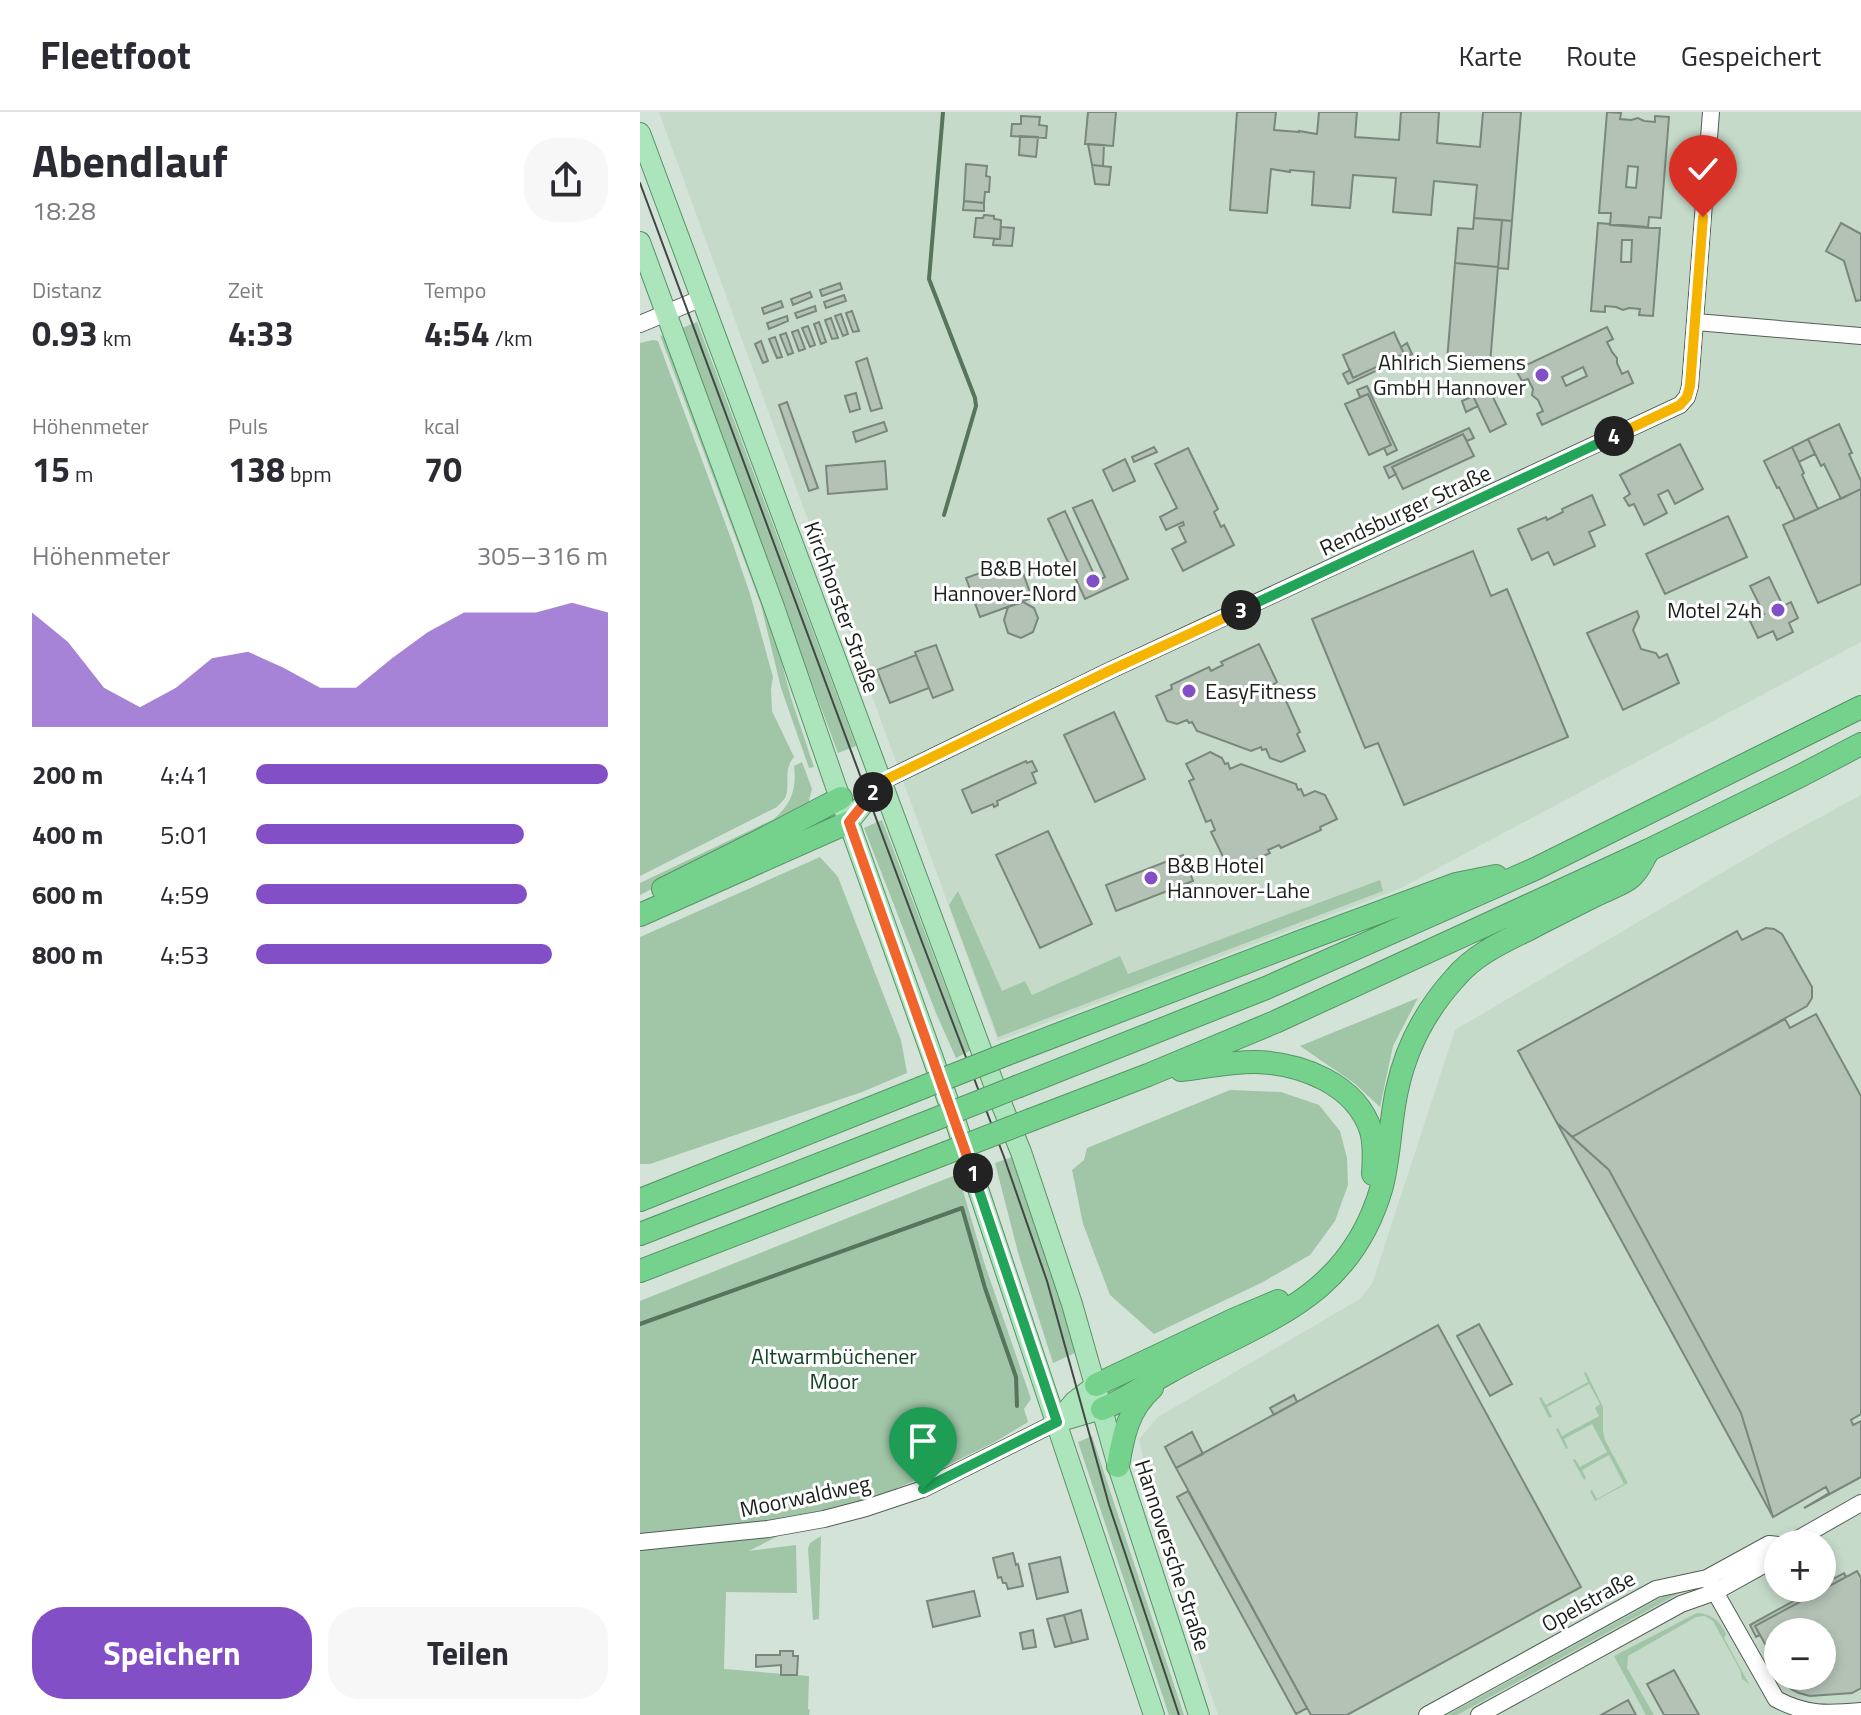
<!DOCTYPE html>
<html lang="de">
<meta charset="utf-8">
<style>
:root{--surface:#fff;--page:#f7f7f7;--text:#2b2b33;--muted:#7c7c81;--line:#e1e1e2;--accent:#834fc7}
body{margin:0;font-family:"Titillium Web",sans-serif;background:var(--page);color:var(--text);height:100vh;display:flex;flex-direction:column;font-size:30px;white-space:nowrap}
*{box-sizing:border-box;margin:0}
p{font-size:26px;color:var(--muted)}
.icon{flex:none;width:44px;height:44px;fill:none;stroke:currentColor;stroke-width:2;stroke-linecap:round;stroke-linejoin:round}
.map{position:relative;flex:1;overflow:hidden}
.sheet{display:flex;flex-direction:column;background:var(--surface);width:640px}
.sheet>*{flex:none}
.fabs{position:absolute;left:1124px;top:1418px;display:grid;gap:16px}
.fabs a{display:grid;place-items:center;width:72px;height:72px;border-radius:50%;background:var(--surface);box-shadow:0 4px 12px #0003;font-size:40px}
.pin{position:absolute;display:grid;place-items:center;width:68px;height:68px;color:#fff;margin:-82px -34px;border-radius:50% 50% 50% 0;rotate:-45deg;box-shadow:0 0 8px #0007}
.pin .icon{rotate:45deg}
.km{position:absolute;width:40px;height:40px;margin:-20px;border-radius:50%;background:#222;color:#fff;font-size:22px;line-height:40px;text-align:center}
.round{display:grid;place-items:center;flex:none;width:84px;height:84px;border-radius:32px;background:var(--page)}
.headline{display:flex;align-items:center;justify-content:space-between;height:136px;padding:0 32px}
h1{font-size:44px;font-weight:700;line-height:60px}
.metrics{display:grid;grid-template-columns:repeat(3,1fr);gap:12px;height:136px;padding:8px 32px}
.metrics div{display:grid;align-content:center}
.metrics b{font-size:34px;font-weight:700}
.metrics small{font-size:22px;font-weight:400}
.metrics p{font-size:22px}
.chart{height:224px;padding:16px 32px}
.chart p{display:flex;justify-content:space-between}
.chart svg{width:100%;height:144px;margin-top:8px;fill:var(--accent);opacity:.7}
.cta{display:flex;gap:16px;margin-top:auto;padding:16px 32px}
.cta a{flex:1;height:92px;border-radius:32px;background:var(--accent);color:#fff;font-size:32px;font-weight:700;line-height:92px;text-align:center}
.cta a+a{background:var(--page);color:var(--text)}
ul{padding:0 32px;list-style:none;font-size:26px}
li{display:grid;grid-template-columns:128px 96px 1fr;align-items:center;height:60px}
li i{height:20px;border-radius:10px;background:var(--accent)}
header{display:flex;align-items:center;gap:48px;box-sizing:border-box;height:112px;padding:0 40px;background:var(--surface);border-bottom:2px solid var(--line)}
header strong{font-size:38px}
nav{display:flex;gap:44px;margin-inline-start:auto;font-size:28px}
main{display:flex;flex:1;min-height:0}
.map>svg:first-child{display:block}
</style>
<header>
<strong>Fleetfoot</strong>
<nav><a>Karte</a><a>Route</a><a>Gespeichert</a></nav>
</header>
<main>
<section class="sheet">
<div class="headline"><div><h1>Abendlauf</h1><p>18:28</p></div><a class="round"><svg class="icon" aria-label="share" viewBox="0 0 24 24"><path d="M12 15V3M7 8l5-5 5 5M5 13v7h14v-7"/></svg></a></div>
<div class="metrics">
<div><p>Distanz</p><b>0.93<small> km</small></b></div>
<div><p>Zeit</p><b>4:33</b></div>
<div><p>Tempo</p><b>4:54<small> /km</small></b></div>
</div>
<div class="metrics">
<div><p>Höhenmeter</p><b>15<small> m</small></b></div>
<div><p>Puls</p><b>138<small> bpm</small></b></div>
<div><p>kcal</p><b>70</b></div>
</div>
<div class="chart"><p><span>Höhenmeter</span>305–316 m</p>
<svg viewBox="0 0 160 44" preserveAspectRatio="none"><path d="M0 44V9L10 18L20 32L30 38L40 32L50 23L60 21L70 26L80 32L90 32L100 23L110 15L120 9L130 9L140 9L150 6L160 9V44z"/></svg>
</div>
<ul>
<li><b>200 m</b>4:41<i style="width:100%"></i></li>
<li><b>400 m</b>5:01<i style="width:76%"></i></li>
<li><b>600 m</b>4:59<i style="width:77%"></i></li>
<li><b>800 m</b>4:53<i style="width:84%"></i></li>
</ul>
<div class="cta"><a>Speichern</a><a>Teilen</a></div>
</section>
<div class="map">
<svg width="1221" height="1603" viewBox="0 0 1221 1603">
<rect width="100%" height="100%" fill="#d4e3d7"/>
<!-- built -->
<path fill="#c5dac9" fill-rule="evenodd" d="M19,0H1221V530L759,777L358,929Z
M1221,683V1603H578L526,1449L499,1327L518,1305L720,1187L732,1172L815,918L1129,733ZM1138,1432H1182V1476H1138ZM1138,1520H1182V1564H1138Z"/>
<!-- green -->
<path fill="#a0c5a7" d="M57,210L216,634L198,641L39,217Z
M20,223L29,228L135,525L151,586L174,655L169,656L141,576L121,493Z
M13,228L18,229L93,432L110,482L133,565L131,577L132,599L154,645C143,658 150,670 146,684C145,687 139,693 137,695L0,764V231Z
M162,650L172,677L169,688L170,694L141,713L0,783V771L134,707C151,692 157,677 154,654Z
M242,708L314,897L335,936L316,946L296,901L224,716Z
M180,745L198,765L261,928L267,961L222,980L10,1052H0V825Z
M740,768L743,779L358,925L309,793L318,779L362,879L385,869L392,883L480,844L488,862Z
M778,886L753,934L740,995L714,971L660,934Z
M590,978L641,980L679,993L700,1019L707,1046L708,1073L695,1109L670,1143L621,1171L514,1222L470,1183L443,1112L432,1058L444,1048L447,1036Z
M375,1044L437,1240L413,1251L379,1144L355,1051Z
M318,1062L344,1150L391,1287L384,1297L388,1310L355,1330L292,1361L230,1388L187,1399L109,1439L156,1433L157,1481L86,1480L84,1557L169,1564L168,1597L170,1598L169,1603H0V1189Z
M946,1260L963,1295V1319L965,1328L988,1371L955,1389L950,1379L952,1378L957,1387L984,1372L969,1343L942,1358L946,1366L944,1368L933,1348L935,1347L940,1355L967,1340L952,1312L924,1327L928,1336L926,1337L916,1317L918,1316L922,1324L959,1304L955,1296L960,1292L949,1272L907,1295L912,1305L909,1306L899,1286L901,1285L906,1293L948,1270L944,1261Z
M452,1324L544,1603H529L438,1330Z
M181,1424L179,1507L173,1508L168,1437L170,1431Z
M1035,1478L1043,1479L817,1603H807Z
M1057,1501C1072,1502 1079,1508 1086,1522L1084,1526L1109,1572L1102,1567L1100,1558L1073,1509L1065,1504L1056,1505L988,1544L987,1556L1014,1603H1006L974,1544Z"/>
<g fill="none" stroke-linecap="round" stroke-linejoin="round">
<!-- stream -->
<path stroke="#56755c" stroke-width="4" d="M303,0L289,167L335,286L336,294L304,403
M0,1212L322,1096L345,1176L376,1265L377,1294"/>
</g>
<!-- building -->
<path fill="#b4c2b6" stroke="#7a877c" stroke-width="2" fill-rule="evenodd" d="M448,0H476L473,34L445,32Z
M597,0H636L634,18L659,20V19L677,22L679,0H717L715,25L759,28L761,0H799L797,31L840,35L843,0H881L872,109L834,106L837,73L794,69L791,103L753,100L756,66L713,63L710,96L672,93L674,60L650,58V60L631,57L627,101L590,98Z
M967,0L981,1L980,7L991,8L998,6L1004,9L1015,10V4L1029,5L1021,106L1009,105L1008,116L970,113L971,101H959ZM988,54L998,55L996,76L986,75Z
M381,4L400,5L399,13L407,14L406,26L371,24L372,12H381Z
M380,24L398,25L396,45L379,43Z
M448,32L464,33L463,54L452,53Z
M326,52L347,54L346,64L350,65L349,80H345L344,91L324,89Z
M452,53L471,55L469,73L455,72Z
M324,89L344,91V99L323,98Z
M344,103L354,104V107L361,108L360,127L334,125L336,106H343Z
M834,106L862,108L858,155L815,151L818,116L833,117Z
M862,108L872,109L868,157L858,156Z
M958,111L1020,116L1013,204L999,203L1000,197L989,196L983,198L976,195L965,194V200L951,199ZM982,128H992L991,150H981Z
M1201,111L1221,122V188L1216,189L1204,149L1186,139Z
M361,115L374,116L372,134L353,133L354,127H360Z
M815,151L858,155L850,252L807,249Z
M200,171L202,177L182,184L180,178Z
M170,180L172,185L153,193L151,187Z
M204,183L206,189L186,196L184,190Z
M141,189L143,195L124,202L122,196Z
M175,194L176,199L157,206L155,201Z
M212,199L219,219L213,220L206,201Z
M201,202L208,222L203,224L195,204Z
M147,204L148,209L129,217L127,211Z
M191,206L198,226L192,227L185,208Z
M179,210L186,230L181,232L174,212Z
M168,214L175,233L170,235L162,216Z
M967,215L973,227L967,230L972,240L977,246V251L982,262L988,259L993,271L902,313L897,302L903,299L898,288L892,283L893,277L888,267L882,269L876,258ZM943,255L947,264L926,274L922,265Z
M158,218L165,237L159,239L152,220Z
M754,220L764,242L713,266L703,243Z
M146,221L153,241L148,243L140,223Z
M135,225L142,245L137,246L129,227Z
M121,229L128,249L123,251L115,232Z
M767,231L772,242L708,272L703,262L710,258L713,266L764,242L761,235Z
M227,246L242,296L231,299L216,250Z
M727,274L757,338L747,343L744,336L751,333L728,282L720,285L717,278Z
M849,277L866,312L850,320L833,284Z
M216,281L220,297L210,300L205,284Z
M728,282L751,333L729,343L705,292Z
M833,284L838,294L826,300L822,289Z
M147,290L178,376L169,379L139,293Z
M244,310L247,319L216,330L213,320Z
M1199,312L1212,341L1209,342L1221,369V377L1201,387L1184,352L1181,354L1168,327Z
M829,316L834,326L827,329L823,322L752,355L756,362L749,366L744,355Z
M823,322L834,344L763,377L752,355Z
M1168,327L1175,342L1159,350L1152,335Z
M1040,332L1063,377L1035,392L1028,378L1018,383L1027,401L1004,413L994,392L989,394L984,386L990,382L980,363Z
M514,335L517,340L494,350L492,345Z
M1152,335L1164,361L1162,363L1178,397L1155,408L1139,375L1137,376L1124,349Z
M548,336L578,397L574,400L581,415L584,413L594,433L543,459L532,437L546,430L539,415L544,413L543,410L526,418L520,405L537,396L515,352Z
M485,347L495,369L473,379L463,358Z
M245,349L247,377L188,382L186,354Z
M1221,377V472L1178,491L1143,413Z
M952,383L965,413L949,420L955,434L914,453L908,440L892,448L878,417L906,405L907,408L923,400L922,397Z
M452,388L488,467L445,487L408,407L425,399L457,469L465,465L433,396Z
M1088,404L1107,445L1025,482L1006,442Z
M833,439L851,484L867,477L928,625L764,693L738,631L725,636L672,507Z
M378,447L392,486L340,505L326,466Z
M1129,465L1143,494L1151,490L1158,506L1149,511L1153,520L1137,528L1133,519L1118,526L1110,509L1124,502L1110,474Z
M383,490L394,496L398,506L393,520L381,526L368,521L364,508L368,495Z
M997,499L999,505L993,518L1001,537L1016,541L1019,546L1027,542L1039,571L983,598L947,521Z
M619,532L637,570L634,572L635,574L639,584L643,582L660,620L657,622L665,639L641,650L630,646L626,637L622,638L621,635L611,639L557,619L552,610L549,611L547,608L537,612L527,609L516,584L532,577L531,573L569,555L571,559L583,553L581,550Z
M296,533L313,578L293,586L275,540Z
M276,543L289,576L250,591L237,558Z
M474,600L505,667L455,690L424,623Z
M570,640L582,646L585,652L588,651L590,657L601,652L656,672L658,678L661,677L664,684L675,679L685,683L697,707L680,715L681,718L641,736L639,733L628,738L630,741L590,759L571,720L575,718L571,708L566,710L549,669L554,667L546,652Z
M386,649L387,651L392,649L397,659L392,661L396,671L357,689L358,693L354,695L353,692L332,701L322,678Z
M408,719L452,812L400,836L356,743Z
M543,743L553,769L476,799L466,773Z
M1126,816L1134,817L1142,822L1172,875V886L1167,894L932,1025L917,1011L878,939L1097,819L1102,828Z
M1176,902L1221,984V1302L1211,1308L1213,1313L1221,1309V1365L1164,1396L1189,1381L1186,1375L1133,1405L1101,1301L969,1058L932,1025L1145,907L1150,916Z
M917,1011L969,1058L1101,1301L1133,1405Z
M839,1212L872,1272L850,1284L817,1224Z
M798,1213L941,1475L707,1603H671L536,1356Z
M654,1283L657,1290L634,1303L630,1296Z
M552,1320L563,1342L536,1356L525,1335Z
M548,1379L667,1596L656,1602L537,1385Z
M373,1441L376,1453L378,1452L383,1474L368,1477L366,1471H363L361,1465L358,1466L353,1446Z
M420,1445L428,1480L397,1487L389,1452Z
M1217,1459L1221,1466V1576L1212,1581L1170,1584L1159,1581L1151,1577L1143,1564H1182V1520H1138V1555L1115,1514Z
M1204,1461L1206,1465L1115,1514L1120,1523L1116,1525L1110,1513L1177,1476H1182V1473Z
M334,1479L340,1504L293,1515L287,1489Z
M441,1498L448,1527L432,1531L424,1503Z
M424,1503L432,1531L415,1535L407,1507Z
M393,1518L396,1535L383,1537L380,1521Z
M140,1539H153V1544H158L157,1563H141V1553L116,1555V1543H140Z
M1034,1558L1040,1569L1059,1603H1024L1007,1572Z
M988,1588L996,1603H961Z"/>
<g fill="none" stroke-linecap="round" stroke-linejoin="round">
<defs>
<path id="minor" d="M1056,210L1221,224
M0,212L62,186
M241,670L471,558L1040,293L1047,285L1050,274L1071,0
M0,1430L128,1417L184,1407L226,1396L283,1377L417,1310
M1149,1432L1221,1391
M1070,1471L1136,1587C1166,1603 1187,1602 1221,1599
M787,1603L1016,1477L1067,1466L1129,1432L1138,1433
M839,1603L1041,1492L1075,1480L1138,1445"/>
<path id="major" d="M0,21L359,986L381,1040L432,1192L478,1354L559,1603
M0,130L134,495L194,669L316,1011L514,1603
M209,710L241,670
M417,1310L434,1290L456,1273
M417,1310L462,1297"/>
<path id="highway" d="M23,777L121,728L201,686
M0,803L209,710
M367,942L662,829L816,772L856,764
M541,958C565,955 591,950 615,950C661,951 716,972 731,1019C735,1033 734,1048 733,1062
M379,974L626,876L897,756L1221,595
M393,1007L508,963L635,910L1009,738L1162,663L1221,632
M0,1088L281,976
M0,1122L293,1008
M0,1159L306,1041
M456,1273L593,1208L638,1189
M462,1297C487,1287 508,1271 531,1259C623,1208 710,1188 742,1074C750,1043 750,1009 757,978C766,935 786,898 815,866C835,842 863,830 891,816C912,805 934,794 956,783C966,778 986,771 993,763C1000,757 1004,745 1009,738
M478,1354C483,1324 488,1297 512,1276"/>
</defs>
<!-- minor casing -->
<use href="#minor" stroke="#535f55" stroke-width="18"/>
<!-- major casing -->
<use href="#major" stroke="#569465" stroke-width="22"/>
<!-- highway casing -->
<use href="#highway" stroke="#569465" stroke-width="24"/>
<!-- minor -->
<use href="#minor" stroke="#fff" stroke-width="16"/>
<!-- major -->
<use href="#major" stroke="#ace4bb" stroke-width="20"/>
<!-- highway -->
<use href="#highway" stroke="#75d28d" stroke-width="22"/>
<!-- tram -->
<path stroke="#424944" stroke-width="2" d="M0,71L282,830L364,1045L407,1169L469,1393L539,1603"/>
<defs>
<path id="highway-bridge" d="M281,976L367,942
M293,1008L379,974
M306,1041L393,1007"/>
</defs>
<!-- highway-bridge casing -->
<use href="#highway-bridge" stroke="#569465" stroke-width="24" stroke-linecap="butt"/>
<!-- highway-bridge -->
<use href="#highway-bridge" stroke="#75d28d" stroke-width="22"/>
</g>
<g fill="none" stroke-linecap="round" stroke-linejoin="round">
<defs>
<path id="split-1" d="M283,1377L417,1310L333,1061"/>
<path id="split-2" d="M233,680L209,710L333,1061"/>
<path id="split-3" d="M233,680L241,670L471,558L601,498"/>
<path id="split-4" d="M601,498L974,324"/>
<path id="split-5" d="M974,324L1040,293L1047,285L1050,274L1063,105"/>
</defs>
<!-- split-1 casing -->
<use href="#split-1" stroke="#fff" stroke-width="16"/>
<!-- split-2 casing -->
<use href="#split-2" stroke="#fff" stroke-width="16"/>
<!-- split-3 casing -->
<use href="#split-3" stroke="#fff" stroke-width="16"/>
<!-- split-4 casing -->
<use href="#split-4" stroke="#fff" stroke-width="16"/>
<!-- split-5 casing -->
<use href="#split-5" stroke="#fff" stroke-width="16"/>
<!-- split-1 -->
<use href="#split-1" stroke="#22a559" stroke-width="10"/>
<!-- split-2 -->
<use href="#split-2" stroke="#f0652b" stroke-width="10"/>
<!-- split-3 -->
<use href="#split-3" stroke="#f5b400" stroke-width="10"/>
<!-- split-4 -->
<use href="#split-4" stroke="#22a559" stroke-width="10"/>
<!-- split-5 -->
<use href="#split-5" stroke="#f5b400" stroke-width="10"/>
</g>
<!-- markers -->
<g fill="#834fc7" stroke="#fff" stroke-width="3">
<circle cx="902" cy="263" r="8"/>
<circle cx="453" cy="469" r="8"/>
<circle cx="1138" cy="498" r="8"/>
<circle cx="549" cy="579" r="8"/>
<circle cx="511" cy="766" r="8"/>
</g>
<g text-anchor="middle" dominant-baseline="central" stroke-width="6" stroke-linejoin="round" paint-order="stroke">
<!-- poi labels -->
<g font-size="22" fill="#1b201c" stroke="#fff" text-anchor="end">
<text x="886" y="250">Ahlrich Siemens<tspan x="886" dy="25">GmbH Hannover</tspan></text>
<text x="437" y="456">B&amp;B Hotel<tspan x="437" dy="25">Hannover-Nord</tspan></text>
<text x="1122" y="498">Motel 24h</text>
<text x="565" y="579" text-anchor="start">EasyFitness</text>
<text x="527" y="753" text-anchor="start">B&amp;B Hotel<tspan x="527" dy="25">Hannover-Lahe</tspan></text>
</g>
<!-- street labels -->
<g font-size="22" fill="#1b201c" stroke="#fff">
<text transform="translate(765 398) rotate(-25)">Rendsburger Straße</text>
<text transform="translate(202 495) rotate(70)">Kirchhorster Straße</text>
<text transform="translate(165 1384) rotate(-12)">Moorwaldweg</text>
<text transform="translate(533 1443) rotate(72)">Hannoversche Straße</text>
<text transform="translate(948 1489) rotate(-29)">Opelstraße</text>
</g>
<!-- park labels -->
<g font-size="22" fill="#134423" stroke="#fff">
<text x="194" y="1244">Altwarmbüchener<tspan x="194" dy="25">Moor</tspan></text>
</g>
</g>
</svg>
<div class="fabs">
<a>+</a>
<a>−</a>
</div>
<div class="pin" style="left:283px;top:1377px;background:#1e9e55"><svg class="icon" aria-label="arrive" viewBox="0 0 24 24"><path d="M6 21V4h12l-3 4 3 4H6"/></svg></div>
<div class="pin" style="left:1063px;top:105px;background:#d93025"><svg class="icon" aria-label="check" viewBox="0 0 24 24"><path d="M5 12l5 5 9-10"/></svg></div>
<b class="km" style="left:333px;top:1061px">1</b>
<b class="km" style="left:233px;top:680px">2</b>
<b class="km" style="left:601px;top:498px">3</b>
<b class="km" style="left:974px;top:324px">4</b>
</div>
</main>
